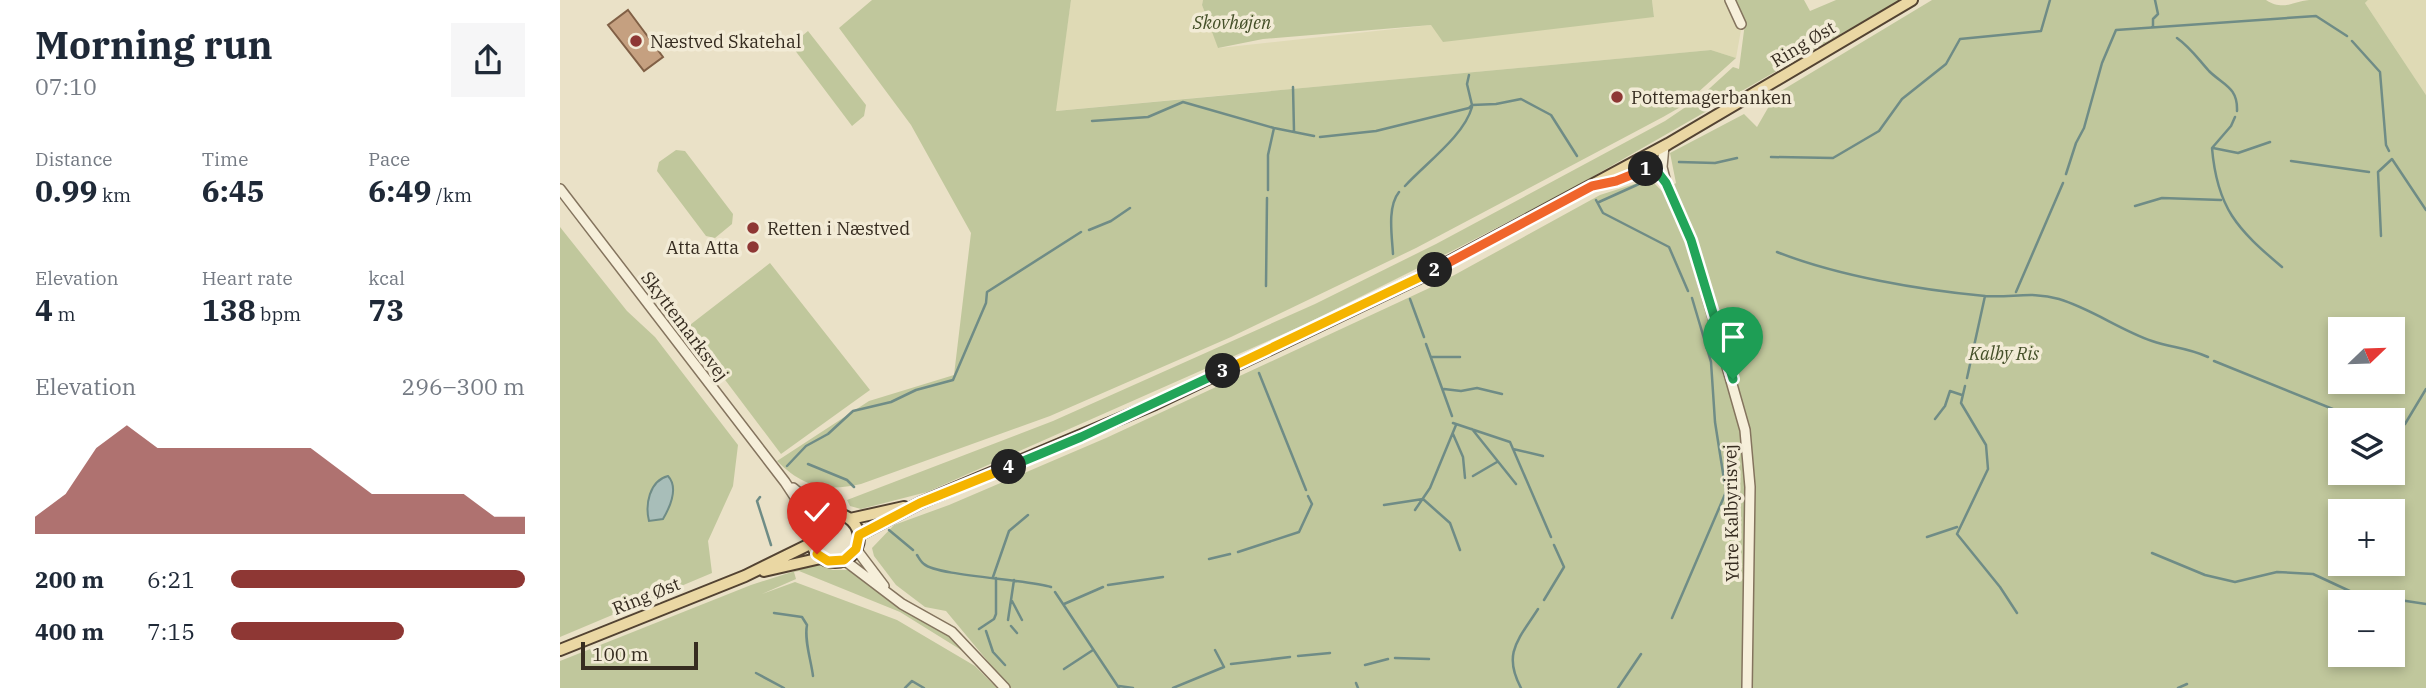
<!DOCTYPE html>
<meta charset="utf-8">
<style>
:root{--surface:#fff;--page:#f6f6f7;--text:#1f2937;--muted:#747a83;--accent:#8e3734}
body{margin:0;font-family:"IBM Plex Serif",serif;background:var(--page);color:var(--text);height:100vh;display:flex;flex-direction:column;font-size:26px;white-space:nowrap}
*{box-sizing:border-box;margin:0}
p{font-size:23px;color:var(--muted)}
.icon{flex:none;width:38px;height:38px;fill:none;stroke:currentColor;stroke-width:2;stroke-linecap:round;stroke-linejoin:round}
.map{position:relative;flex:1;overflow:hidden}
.panel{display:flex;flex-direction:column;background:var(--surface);width:560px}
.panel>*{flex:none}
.needle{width:46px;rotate:67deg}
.controls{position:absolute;left:1768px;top:317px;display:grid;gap:14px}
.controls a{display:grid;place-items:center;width:77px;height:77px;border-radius:0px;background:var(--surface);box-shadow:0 4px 10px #0003;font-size:35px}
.scale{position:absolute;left:21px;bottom:18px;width:117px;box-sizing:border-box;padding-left:7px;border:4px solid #362c20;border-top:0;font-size:19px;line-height:24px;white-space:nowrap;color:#362c20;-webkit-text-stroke:5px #f2ebd6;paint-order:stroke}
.pin{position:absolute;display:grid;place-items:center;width:60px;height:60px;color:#fff;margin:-72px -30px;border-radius:50% 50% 50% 0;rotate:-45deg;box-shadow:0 0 7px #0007}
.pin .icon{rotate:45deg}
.km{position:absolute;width:35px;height:35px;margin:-18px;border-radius:50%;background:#222;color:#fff;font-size:19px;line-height:35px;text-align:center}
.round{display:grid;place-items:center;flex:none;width:74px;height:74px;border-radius:0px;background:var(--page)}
.overview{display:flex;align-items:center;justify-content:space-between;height:119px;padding:0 35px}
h1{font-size:38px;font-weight:700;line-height:52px}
.stats{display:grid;grid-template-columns:repeat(3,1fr);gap:10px;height:119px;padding:7px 35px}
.stats div{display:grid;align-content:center}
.stats b{font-size:30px;font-weight:700}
.stats small{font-size:19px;font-weight:400}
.stats p{font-size:19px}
.chart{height:196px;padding:14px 35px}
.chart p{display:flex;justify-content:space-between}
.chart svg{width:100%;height:126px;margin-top:7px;fill:var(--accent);opacity:.7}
ul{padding:0 35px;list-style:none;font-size:23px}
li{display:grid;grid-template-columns:112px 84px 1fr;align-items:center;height:52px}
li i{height:18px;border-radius:9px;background:var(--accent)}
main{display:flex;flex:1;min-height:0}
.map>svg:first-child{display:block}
</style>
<main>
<section class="panel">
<div class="overview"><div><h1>Morning run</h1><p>07:10</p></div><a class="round"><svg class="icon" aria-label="share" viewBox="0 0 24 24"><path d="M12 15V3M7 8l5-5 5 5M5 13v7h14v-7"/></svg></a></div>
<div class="stats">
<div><p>Distance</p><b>0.99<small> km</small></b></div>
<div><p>Time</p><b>6:45</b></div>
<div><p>Pace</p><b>6:49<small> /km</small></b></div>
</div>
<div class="stats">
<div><p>Elevation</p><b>4<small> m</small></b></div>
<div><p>Heart rate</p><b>138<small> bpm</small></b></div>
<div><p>kcal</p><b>73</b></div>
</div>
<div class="chart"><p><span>Elevation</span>296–300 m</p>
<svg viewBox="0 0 160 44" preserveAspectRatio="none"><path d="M0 44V38L10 30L20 14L30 6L40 14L50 14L60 14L70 14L80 14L90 14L100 22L110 30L120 30L130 30L140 30L150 38L160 38V44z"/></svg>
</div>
<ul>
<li><b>200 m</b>6:21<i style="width:100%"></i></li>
<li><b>400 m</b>7:15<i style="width:59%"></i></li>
</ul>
</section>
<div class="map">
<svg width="1866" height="688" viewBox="0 0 1866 688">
<rect width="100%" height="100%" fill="#eae1c7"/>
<!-- farmland -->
<path fill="#dfdab5" d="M511,0H643L642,5L659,48L871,25L1094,16L1092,0H1167L1181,30L1176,58L1151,50L495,111Z
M1808,0H1866V95L1805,3Z"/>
<!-- green -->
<path fill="#c0c79c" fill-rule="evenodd" d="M312,0H511L496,111L1151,50L1176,58L1124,105L1103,117L856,248L671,337L490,416L301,484C266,492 243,487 217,461L309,401L394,375L411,233L351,125L279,28Z
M643,0H1092L1094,17L883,42L871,25L703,39L658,48L642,5Z
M1175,0H1244L1250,11L1276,0H1340L1011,189L890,252L744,325L367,492L301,509L290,506L287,500L493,421L755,304L876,244L1105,121L1139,98L1173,67L1179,69L1185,23Z
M1372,0H1706C1723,11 1732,2 1749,0C1768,0 1789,0 1808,0L1805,3L1866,95V688H450L386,611L365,607L336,585L314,556L312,548L334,525L389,505L546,438L878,284L1040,195L1090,179L1103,192L1116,183L1110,153L1184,114L1197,127L1216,94ZM1780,329H1832V382H1780ZM1780,420H1832V472H1780ZM1780,511H1832V564H1780ZM1780,602H1832V654H1780Z
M248,31L306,105L304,116L292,126L231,45Z
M116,150L125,151L173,214L172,224L155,238L146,236L97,171L99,162Z
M0,227L67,311L95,337L178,445L173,486L148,541L152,573L0,637Z
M210,263L310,390L221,454L126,328Z
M257,564L273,570H289L340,609L389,636L406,653L340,612L239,571L234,572L236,579L202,594L235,582L337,620L415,666L437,688H0V661L191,585Z"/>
<!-- water -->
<path fill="#a8beb9" stroke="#6f8c86" stroke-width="2" d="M108,476C119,488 110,507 103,519L89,521C85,505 89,481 108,476Z"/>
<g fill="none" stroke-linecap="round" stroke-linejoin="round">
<!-- stream -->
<path stroke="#6f8c86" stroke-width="2.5" d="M1593,27V19L1598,14L1595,0
M1617,38C1631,48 1638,59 1649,71C1663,85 1678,87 1677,111
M1792,41L1820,72L1826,145L1829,151
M909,75L907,84L912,105L936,104L961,99L991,115L1017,156
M733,87L734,131
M1675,117L1671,126L1652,148C1657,208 1677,229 1722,267
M532,121L588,117L623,102L714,128L754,136
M760,137L816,131L909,108L912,105
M1653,148L1678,153L1710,142
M1211,157L1273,158L1319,131L1342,99L1386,64L1400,39L1481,31L1490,0
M1731,161L1809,172
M1119,162L1155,163L1177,158
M1506,174L1516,143L1524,128L1542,63L1556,30L1756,16L1787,36
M845,186C866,163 904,136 912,107
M708,190V155L714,128
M1036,200L1043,213L1109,247L1128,291
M1039,202L1079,184
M1575,206L1602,198L1661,200
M529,230L551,221L570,208
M1821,236L1818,172L1832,159L1866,210
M1217,252C1278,276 1360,290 1425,296C1452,298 1472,291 1499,299C1532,309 1560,330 1592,341C1612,348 1626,347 1648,357
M833,254C832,236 827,207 839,192
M706,286L707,198
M1456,292L1503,183
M850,299L864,337
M866,344L892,416
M872,357H900
M1654,361L1800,420
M699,373L746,490
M1407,378L1425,296
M1405,386L1401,403L1426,445L1428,469L1397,534L1440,587L1457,613
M884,389L901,391L917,388L942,394
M1375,419L1385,406L1390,391L1402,395
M893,423L950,442L991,537
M912,429L956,484
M1832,430L1845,424L1866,389
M893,434L903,457L905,478
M953,449L983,456
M248,464L287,480L294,487
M227,466L246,446L268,434L293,411L331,402L356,390L393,380L426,303L427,292L521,232
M913,476L937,462
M200,497L197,501L211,545
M824,505L863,499L890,523L900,550
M855,510L870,488L896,425
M329,530L353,550
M1367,537L1397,527
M678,552L739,532L752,504L748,496
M1592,553L1645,575L1675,582L1717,572L1753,574L1794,593
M357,555C359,558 361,562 364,564C377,576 466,579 491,587
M649,559L670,554
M433,577L449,531L468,515
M548,585L603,577
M495,592L559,688
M1800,594L1866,604
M984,600L1004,567L994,545
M452,601L462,620
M504,604L543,587
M214,613L242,617L247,625C244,640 251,660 253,676
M1112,618L1166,492L1155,422L1151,362L1132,298
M448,620L454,580
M451,626L457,633
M419,629L434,619L436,614V578
M426,631L433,652L445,665
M738,656L770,653
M835,658L869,659
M671,664L730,657
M805,665L828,659
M504,669L533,650
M196,673L224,688
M796,683L798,688
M559,686L573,688
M345,688L352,681L364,688
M613,688L664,667L655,650
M961,688C942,653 959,639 978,609
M1058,688L1081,654
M1618,688L1627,684"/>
</g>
<!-- building -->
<path fill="#c5a080" stroke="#816046" stroke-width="2" d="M68,10L103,57L84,71L48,25Z"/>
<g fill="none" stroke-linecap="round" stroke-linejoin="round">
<defs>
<path id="minor" d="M1170,0L1181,24
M1104,146L1102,167L1106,183L1131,240L1185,430L1190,487L1187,688
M1036,185L1087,168L1096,170L1103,178
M0,189L225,482L254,526
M233,488L267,516
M296,549L324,586
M284,560L342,604L392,632L445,688"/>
<path id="major" d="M251 538a24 24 0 1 1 48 0a24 24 0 1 1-48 0Z
M290,519L344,507
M299,535L360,503L595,404L857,279L1108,144L1352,0
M204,571L261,558
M0,650L185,576L252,543"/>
</defs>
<!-- minor casing -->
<use href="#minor" stroke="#84745e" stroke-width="12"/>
<!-- major casing -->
<use href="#major" stroke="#534332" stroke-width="14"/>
<!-- minor -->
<use href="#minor" stroke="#f6efda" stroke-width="9"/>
<!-- major -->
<use href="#major" stroke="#ead7a3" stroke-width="10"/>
</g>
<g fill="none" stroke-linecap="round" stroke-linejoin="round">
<defs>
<path id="split-1" d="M1086,169L1096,170L1106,183L1131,240L1173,379"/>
<path id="split-2" d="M875,270L1032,186L1056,181L1086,169"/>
<path id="split-3" d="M663,371L875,270"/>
<path id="split-4" d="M449,467L521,437L663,371"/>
<path id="split-5" d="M257,554L268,561L284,560L296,549L299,535L360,503L449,467"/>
</defs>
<!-- split-1 casing -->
<use href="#split-1" stroke="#fff" stroke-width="14"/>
<!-- split-2 casing -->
<use href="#split-2" stroke="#fff" stroke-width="14"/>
<!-- split-3 casing -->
<use href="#split-3" stroke="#fff" stroke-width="14"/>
<!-- split-4 casing -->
<use href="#split-4" stroke="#fff" stroke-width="14"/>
<!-- split-5 casing -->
<use href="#split-5" stroke="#fff" stroke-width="14"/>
<!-- split-1 -->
<use href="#split-1" stroke="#22a559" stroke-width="9"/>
<!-- split-2 -->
<use href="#split-2" stroke="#f0652b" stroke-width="9"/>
<!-- split-3 -->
<use href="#split-3" stroke="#f5b400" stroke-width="9"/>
<!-- split-4 -->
<use href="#split-4" stroke="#22a559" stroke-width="9"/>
<!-- split-5 -->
<use href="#split-5" stroke="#f5b400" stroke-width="9"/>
</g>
<!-- markers -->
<g fill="#8e3734" stroke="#f2ebd6" stroke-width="2.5">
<circle cx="76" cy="41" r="7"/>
<circle cx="1057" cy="97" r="7"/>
<circle cx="193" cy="228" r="7"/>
<circle cx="193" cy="247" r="7"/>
</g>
<g text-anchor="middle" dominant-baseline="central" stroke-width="7" stroke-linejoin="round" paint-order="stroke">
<!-- park labels -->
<g font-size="18" font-style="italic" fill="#455029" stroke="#f2ebd6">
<text x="672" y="22">Skovhøjen</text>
<text x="1444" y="353">Kalby Ris</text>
</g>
<!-- poi labels -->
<g font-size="18" fill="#362c20" stroke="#f2ebd6" text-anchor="start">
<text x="90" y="41">Næstved Skatehal</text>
<text x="1071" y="97">Pottemagerbanken</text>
<text x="207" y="228">Retten i Næstved</text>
<text x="179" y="247" text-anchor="end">Atta Atta</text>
</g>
<!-- street labels -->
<g font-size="18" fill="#362c20" stroke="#f2ebd6">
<text transform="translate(1243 44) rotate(-31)">Ring Øst</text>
<text transform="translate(125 326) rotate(53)">Skyttemarksvej</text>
<text transform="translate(1171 513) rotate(-91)">Ydre Kalbyrisvej</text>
<text transform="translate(86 596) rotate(-22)">Ring Øst</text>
</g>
</g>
</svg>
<div class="controls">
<a><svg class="needle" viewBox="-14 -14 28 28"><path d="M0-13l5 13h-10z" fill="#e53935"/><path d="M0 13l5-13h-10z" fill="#747a83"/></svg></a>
<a><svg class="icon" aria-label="layers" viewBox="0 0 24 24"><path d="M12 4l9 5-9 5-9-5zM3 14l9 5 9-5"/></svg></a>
<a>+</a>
<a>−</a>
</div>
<div class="scale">100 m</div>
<div class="pin" style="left:1173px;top:379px;background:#1e9e55"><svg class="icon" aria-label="arrive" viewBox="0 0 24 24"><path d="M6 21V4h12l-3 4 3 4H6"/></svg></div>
<div class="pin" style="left:257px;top:554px;background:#d93025"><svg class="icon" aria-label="check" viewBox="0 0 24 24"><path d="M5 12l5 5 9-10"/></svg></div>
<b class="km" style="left:1086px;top:169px">1</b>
<b class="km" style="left:875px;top:270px">2</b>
<b class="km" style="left:663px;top:371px">3</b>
<b class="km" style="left:449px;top:467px">4</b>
</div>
</main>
